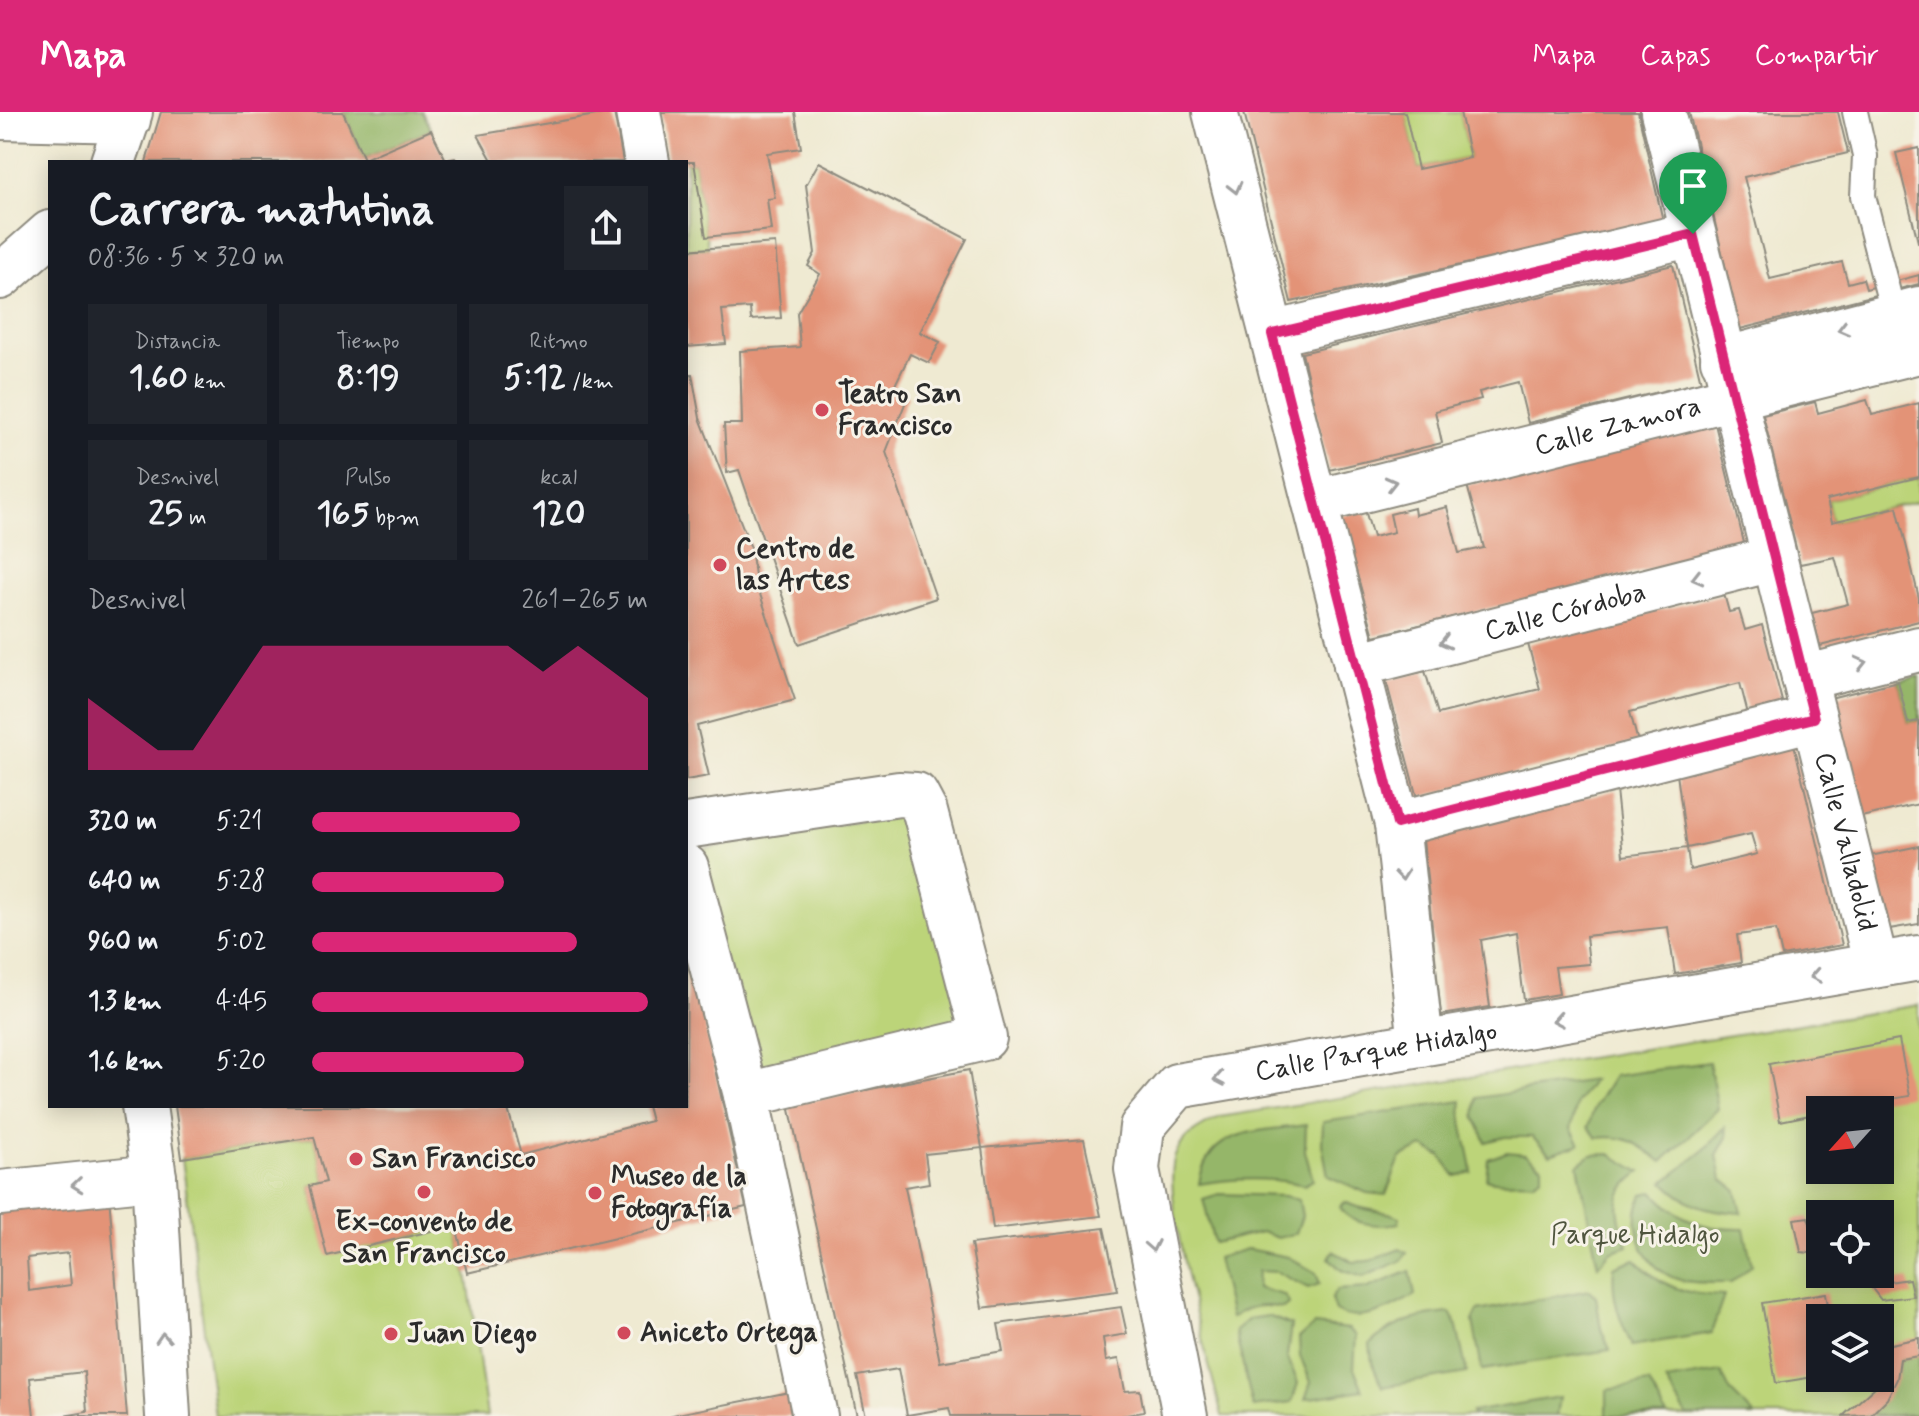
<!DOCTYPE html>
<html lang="es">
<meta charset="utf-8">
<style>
:root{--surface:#171b24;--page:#20242c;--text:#f1f3f6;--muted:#9ea1a6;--accent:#db2777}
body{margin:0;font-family:Mynerve,sans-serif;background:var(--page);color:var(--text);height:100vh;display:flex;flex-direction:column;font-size:30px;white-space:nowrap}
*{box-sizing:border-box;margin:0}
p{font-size:26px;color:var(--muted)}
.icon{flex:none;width:44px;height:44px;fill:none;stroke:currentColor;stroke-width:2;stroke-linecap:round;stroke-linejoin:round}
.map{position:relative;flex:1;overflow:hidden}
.panel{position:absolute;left:48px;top:48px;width:640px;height:948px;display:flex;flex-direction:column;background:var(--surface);border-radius:0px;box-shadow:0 4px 20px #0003}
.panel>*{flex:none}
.needle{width:52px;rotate:243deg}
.fabs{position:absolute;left:1806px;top:984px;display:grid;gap:16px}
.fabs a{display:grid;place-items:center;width:88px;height:88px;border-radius:0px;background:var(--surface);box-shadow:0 4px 20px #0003;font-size:40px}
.pin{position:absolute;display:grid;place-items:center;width:68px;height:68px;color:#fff;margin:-82px -34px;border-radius:50% 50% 50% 0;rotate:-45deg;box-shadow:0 0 8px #0007}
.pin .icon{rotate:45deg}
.round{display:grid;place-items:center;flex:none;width:84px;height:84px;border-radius:0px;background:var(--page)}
.overview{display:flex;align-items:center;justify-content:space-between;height:136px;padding:0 40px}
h1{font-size:44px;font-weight:700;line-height:60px}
.metrics{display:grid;grid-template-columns:repeat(3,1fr);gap:12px;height:136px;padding:8px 40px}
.metrics div{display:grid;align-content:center;border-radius:0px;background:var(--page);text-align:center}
.metrics b{font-size:34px;font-weight:700}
.metrics small{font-size:22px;font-weight:400}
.metrics p{font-size:22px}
.chart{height:224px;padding:16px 40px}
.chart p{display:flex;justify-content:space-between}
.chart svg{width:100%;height:144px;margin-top:8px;fill:var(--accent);opacity:.7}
ul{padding:0 40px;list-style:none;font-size:26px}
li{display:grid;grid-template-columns:128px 96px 1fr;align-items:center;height:60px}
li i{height:20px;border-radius:10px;background:var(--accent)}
header{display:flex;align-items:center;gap:48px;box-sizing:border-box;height:112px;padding:0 40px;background:var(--accent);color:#fff}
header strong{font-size:38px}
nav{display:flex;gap:44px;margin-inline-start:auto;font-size:28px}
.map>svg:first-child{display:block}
</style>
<header>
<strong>Mapa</strong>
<nav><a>Mapa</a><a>Capas</a><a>Compartir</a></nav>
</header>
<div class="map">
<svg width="1919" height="1304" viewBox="0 0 1919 1304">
<rect width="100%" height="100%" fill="#f7f3e8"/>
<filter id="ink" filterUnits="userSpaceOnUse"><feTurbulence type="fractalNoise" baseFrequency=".0125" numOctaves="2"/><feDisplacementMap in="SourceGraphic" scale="16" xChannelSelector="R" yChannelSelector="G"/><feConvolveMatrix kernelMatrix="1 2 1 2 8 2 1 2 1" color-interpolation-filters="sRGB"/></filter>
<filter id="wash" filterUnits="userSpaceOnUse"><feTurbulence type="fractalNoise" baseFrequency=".006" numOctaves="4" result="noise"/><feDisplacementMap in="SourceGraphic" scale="32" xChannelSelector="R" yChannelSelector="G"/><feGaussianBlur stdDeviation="1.8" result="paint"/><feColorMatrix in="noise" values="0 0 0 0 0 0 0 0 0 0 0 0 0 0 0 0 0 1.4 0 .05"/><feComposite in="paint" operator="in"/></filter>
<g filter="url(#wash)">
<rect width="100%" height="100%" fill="#efead2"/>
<!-- green -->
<path fill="#bcd479" stroke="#748052" stroke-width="2" fill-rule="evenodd" d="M1405,0H1460L1470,46L1418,57Z
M686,50H694L708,136L686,138Z
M1919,365V389L1832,410L1827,388Z
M914,699L969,918L753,969L693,739Z
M1919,893V1304H1222C1210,1253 1160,1085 1175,1044C1183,1023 1200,1015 1220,1005ZM1820,998H1880V1058H1820ZM1820,1102H1880V1162H1820ZM1820,1206H1880V1266H1820Z
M314,1025L326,1070L310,1074L328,1143L456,1113L467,1161L487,1304H215L182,1046Z"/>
<!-- forest -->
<path fill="#95b669" stroke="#60704a" stroke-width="2" d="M343,0H422L431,18L364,47Z
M1919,564V609L1908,611L1898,569Z
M1709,950L1718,997L1662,1050C1640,1032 1625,1022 1597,1026L1588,1015L1595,994L1614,964Z
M1593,968L1577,991L1571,1017L1580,1032L1550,1042L1532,1025H1505L1486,1030L1475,1005L1477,986Z
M1462,989C1459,1014 1470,1035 1472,1060L1455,1064L1441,1044L1423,1035L1400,1046L1386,1083L1367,1081L1328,1064L1322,1032L1323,1010Z
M1306,1013L1305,1039L1313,1068L1304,1073C1272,1065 1232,1066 1199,1072C1207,1015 1260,1020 1306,1013Z
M1725,1015L1727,1025L1717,1043L1722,1067L1737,1079L1742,1101C1709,1099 1687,1094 1664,1070L1702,1040Z
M1507,1040L1525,1042L1542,1054V1064L1533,1070C1516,1067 1503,1073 1486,1067L1488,1047Z
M1610,1042L1641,1060C1609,1082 1617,1102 1628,1134L1610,1140L1598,1154L1578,1053L1591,1043Z
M1653,1080C1680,1109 1706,1118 1744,1117L1752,1153L1731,1171C1714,1171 1696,1172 1680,1168C1644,1158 1626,1113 1643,1082Z
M1219,1082L1285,1084L1299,1088L1302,1104L1296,1121L1278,1126L1261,1120L1214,1131L1203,1087Z
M1345,1090C1365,1101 1386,1097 1400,1105L1399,1111C1380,1115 1351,1114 1340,1095Z
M1247,1137L1288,1145L1316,1161L1320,1172L1308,1176L1277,1160L1258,1159L1257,1176L1284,1183L1289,1191L1283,1196C1262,1192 1249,1193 1231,1206L1217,1146Z
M1400,1137L1407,1141L1401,1149L1363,1165L1341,1158L1329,1146L1333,1139L1353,1150L1369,1149Z
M1635,1147C1660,1175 1687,1183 1724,1184L1711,1221L1632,1234C1619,1207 1611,1185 1614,1155Z
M1410,1159L1415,1183C1392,1196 1361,1214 1335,1199L1331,1187L1337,1178L1368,1176Z
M1589,1178L1596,1184L1601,1217L1610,1238L1482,1258L1473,1209L1478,1199Z
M1450,1201L1456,1211L1467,1261L1382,1275L1372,1251L1370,1232C1392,1211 1420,1203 1450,1201Z
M1268,1204L1291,1213L1287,1244L1298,1271L1292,1290L1253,1295L1235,1219L1249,1207Z
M1314,1213L1349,1217L1356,1224L1354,1256L1363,1278L1305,1287L1311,1270L1300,1244L1299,1226Z
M1919,1244V1302L1870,1304C1887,1286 1896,1272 1900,1247Z
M1721,1260L1730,1279L1755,1304H1687L1666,1269Z
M1649,1271L1667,1304H1607V1278Z
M1560,1285L1557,1304H1472L1471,1300Z"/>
<g id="blocks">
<!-- building -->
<path fill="#e39377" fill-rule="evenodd" d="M161,0H343L364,47L431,18L446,48L455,46L458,50H146Z
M614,0L623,50H493L478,23Z
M661,0H795L801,36L767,41L775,86L767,87L771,118L706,125L694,50H668Z
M1244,0H1405L1418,57L1470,46L1460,0H1638L1663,109L1291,190Z
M1689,0H1838L1848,41L1744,65L1770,167L1842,150L1848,171L1863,167L1866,177L1919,163V172L1740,217Z
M1919,36V130H1918L1896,41Z
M819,50L967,127L920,220L940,230L929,251L910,242L893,277L908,284L886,340L936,486L799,532L739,358L727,361L724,312H742L740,239L800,235L797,201L820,162L808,154L815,141L806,73Z
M775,131L781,206L751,208L750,196L722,198L726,232L686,235V138Z
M1673,153L1701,270L1528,311L1518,270L1479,280L1481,287L1435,299L1442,331L1329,358L1302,241Z
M686,262H692L700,306L751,436L756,470L795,588L697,614L709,664L686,668Z
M1867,288L1872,303L1919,291V365L1827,388L1832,410L1897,395L1919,486V509L1820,534L1812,501L1848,492L1835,445L1800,452L1763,303L1815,290L1818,301Z
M1715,312L1745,435L1374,524L1341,404L1365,398L1373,425L1394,420L1390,402L1414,396L1415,403L1447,395L1459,441L1484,436L1467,373Z
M1724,482L1729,500L1739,498L1745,518L1762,513L1783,593L1748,602L1740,571L1630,600L1638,630L1417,686L1386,568L1425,559L1438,602L1540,577L1528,532Z
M1898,569L1908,611L1919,609V692L1861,705L1830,586Z
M1794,632L1842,833L1782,844L1776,818L1737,823L1741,851L1675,862L1668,815L1586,824L1589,852L1555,855L1559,882L1524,888L1516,821L1481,828L1490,895L1441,903L1423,727L1616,678L1623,744L1687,736L1690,758L1757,742L1751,722L1687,736L1677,662Z
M1919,734V812L1889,817L1870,744Z
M687,833L746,1095L467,1161L456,1113L327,1144L310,1074L326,1070L314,1025L182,1046L175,994H507L521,1043L651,1009L647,994H686Z
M1899,928L1910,984L1820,998V1001L1780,1009L1769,952Z
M969,958L982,1036L1084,1027L1101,1104L993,1117L982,1036L925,1042L929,1071L905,1075L940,1250L1003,1239L998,1212L1121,1195L1127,1222L1103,1226L1106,1249L1119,1247L1125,1279L1140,1278L1144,1300L1121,1304H951L949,1296L907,1303L898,1257L857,1264L866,1304H857L789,993Z
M109,1084L127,1304H63L87,1300L84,1260L30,1266L34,1304H0V1095ZM68,1141L71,1173L29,1179L27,1146Z
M1808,1105L1814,1124L1820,1125V1142L1801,1140L1794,1107Z
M1104,1116L1118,1179L982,1196L971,1132Z
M1880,1158L1889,1170L1909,1167L1913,1184L1881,1188L1861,1162H1880Z
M1826,1181L1830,1206H1820V1264L1776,1271L1762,1191Z
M1919,1226V1244L1900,1247L1897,1267L1887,1287L1871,1303L1843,1304L1875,1275L1884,1252L1886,1233Z
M800,1278L805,1304H673L672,1303Z"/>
</g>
</g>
<g filter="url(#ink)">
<use href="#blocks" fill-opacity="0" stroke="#8d8a7e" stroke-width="2"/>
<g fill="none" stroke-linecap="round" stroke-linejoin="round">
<defs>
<path id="service" d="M1855,0L1865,44L1863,84L1896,212"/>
<g id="minor">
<path d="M638,0L647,50"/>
<path d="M1215,0L1397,712L1421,932"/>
<path id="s1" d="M1663,0L1876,853"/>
<path d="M0,5L128,8"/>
<path d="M0,165L50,121"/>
<path d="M1272,222L1693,122"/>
<path d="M1723,248L1919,197"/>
<path id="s2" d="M1315,390L1919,239"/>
<path id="s3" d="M1356,553L1773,447"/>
<path d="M1804,566L1919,537"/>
<path d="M1397,712L1814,606"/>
<path d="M686,714L899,682L916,683L925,700L984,926L746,983"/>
<path d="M686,755L746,983L815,1304"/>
<path d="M0,1081L154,1065"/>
<path id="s4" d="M1185,1304L1137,1057L1142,1015L1177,974L1919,846"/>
</g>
<path id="tertiary" d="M113,50L130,0
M144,994L154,1065L168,1304"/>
</defs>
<!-- service casing -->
<use href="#service" stroke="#8d8a7e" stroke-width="28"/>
<!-- minor casing -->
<use href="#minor" stroke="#8d8a7e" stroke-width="48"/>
<!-- tertiary casing -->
<use href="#tertiary" stroke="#8d8a7e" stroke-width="48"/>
<!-- service -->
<use href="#service" stroke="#fff" stroke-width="24"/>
<!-- minor -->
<use href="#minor" stroke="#fff" stroke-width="44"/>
<!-- tertiary -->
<use href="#tertiary" stroke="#fff" stroke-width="44"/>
</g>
<!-- one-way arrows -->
<defs><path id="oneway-chevron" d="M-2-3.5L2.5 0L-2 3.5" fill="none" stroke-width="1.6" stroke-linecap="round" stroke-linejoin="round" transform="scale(2)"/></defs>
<g stroke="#a0a0a0">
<use href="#oneway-chevron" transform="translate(1235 76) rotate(76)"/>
<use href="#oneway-chevron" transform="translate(1843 217) rotate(166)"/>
<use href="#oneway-chevron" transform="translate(1391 371) rotate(-14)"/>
<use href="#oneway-chevron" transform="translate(1697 466) rotate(166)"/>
<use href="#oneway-chevron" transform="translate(1445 530) rotate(166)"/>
<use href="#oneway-chevron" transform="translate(1861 551) rotate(-14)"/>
<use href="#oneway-chevron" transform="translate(1402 763) rotate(84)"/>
<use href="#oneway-chevron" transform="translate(1815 864) rotate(170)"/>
<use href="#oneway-chevron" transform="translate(1558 908) rotate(170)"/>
<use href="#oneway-chevron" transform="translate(1219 967) rotate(170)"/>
<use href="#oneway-chevron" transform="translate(77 1073) rotate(174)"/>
<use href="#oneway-chevron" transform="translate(1152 1134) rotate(79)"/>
<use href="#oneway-chevron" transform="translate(163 1226) rotate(-93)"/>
</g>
</g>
<g fill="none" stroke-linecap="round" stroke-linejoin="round" filter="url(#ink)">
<defs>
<path id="route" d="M1693,122L1814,606L1397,712L1272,222Z"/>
</defs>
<!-- route casing -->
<use href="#route" stroke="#fff" stroke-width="16"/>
<!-- route -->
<use href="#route" stroke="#db2777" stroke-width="10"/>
</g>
<!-- markers -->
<g fill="#d1495b" stroke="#f7f3e8" stroke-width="3">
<circle cx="822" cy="298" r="8"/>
<circle cx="720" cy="453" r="8"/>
<circle cx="356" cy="1047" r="8"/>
<circle cx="424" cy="1080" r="8"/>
<circle cx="595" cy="1081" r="8"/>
<circle cx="624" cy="1221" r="8"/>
<circle cx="391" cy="1222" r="8"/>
</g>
<g text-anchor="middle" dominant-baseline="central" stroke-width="6" stroke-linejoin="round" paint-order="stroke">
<!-- poi labels -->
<g font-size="28" font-weight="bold" fill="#2b2b2b" stroke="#f7f3e8" text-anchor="start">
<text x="838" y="282">Teatro San<tspan x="838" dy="32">Francisco</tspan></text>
<text x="736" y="437">Centro de<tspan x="736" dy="32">las Artes</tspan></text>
<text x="372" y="1047">San Francisco</text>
<text x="611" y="1065">Museo de la<tspan x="611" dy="32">Fotografía</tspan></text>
<text x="424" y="1110" text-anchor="middle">Ex-convento de<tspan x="424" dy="32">San Francisco</tspan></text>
<text x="640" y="1221">Aniceto Ortega</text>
<text x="407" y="1222">Juan Diego</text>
</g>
<!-- street labels -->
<g font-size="28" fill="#2b2b2b" stroke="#f7f3e8">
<text stroke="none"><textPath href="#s2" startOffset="312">Calle Zamora</textPath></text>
<text stroke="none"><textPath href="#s3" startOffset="216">Calle Córdoba</textPath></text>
<text stroke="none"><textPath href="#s1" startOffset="752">Calle Valladolid</textPath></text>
<text stroke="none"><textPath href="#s4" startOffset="550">Calle Parque Hidalgo</textPath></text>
</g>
<!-- park labels -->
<g font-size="28" fill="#4f553e" stroke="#f7f3e8">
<text x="1635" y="1123">Parque Hidalgo</text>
</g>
</g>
</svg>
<div class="fabs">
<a><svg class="needle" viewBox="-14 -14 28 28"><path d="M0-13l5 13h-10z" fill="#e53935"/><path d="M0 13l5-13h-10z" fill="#9ea1a6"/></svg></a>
<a><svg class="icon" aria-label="locate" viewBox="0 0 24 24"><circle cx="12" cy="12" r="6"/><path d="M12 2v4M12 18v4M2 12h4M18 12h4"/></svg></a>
<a><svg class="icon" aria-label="layers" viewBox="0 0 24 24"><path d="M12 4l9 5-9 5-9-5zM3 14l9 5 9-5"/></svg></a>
</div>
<div class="pin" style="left:1693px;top:122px;background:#1e9e55"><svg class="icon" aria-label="arrive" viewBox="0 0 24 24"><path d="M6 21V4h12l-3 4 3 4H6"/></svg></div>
<section class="panel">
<div class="overview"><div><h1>Carrera matutina</h1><p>08:36 · 5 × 320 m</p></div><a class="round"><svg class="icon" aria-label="share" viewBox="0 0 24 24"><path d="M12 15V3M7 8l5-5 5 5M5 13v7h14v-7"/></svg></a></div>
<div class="metrics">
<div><p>Distancia</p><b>1.60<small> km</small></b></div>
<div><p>Tiempo</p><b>8:19</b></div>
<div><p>Ritmo</p><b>5:12<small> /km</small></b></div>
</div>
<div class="metrics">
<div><p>Desnivel</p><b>25<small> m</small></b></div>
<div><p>Pulso</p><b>165<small> bpm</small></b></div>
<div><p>kcal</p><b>120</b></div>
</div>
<div class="chart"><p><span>Desnivel</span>261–265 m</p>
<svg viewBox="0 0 160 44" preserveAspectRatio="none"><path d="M0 44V22L10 30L20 38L30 38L40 22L50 6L60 6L70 6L80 6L90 6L100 6L110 6L120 6L130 14L140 6L150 14L160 22V44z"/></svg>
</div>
<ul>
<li><b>320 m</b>5:21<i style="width:62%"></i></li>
<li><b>640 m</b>5:28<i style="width:57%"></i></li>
<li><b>960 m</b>5:02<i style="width:79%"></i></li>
<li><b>1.3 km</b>4:45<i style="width:100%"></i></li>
<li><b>1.6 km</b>5:20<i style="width:63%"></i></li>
</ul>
</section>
</div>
